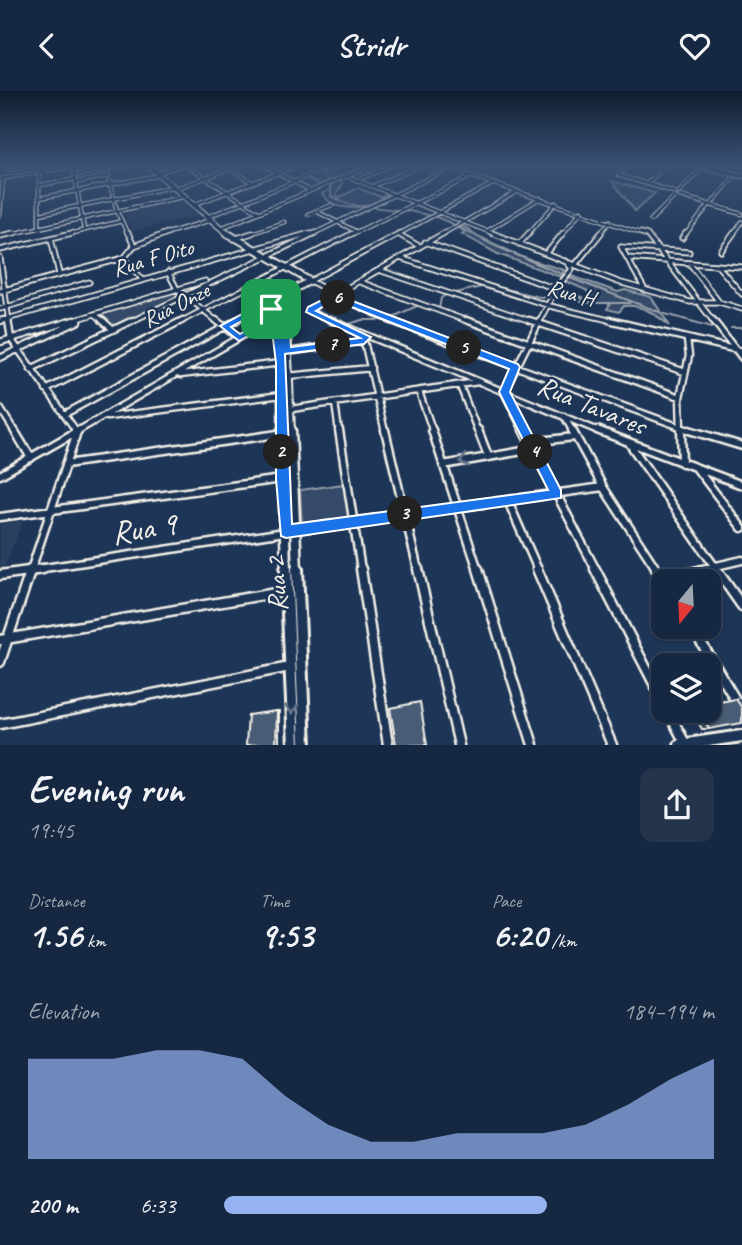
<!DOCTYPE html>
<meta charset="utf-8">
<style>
:root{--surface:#162841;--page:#23344c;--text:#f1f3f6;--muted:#9ea6b1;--line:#35445a;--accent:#95b2f1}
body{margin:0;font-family:Caveat,sans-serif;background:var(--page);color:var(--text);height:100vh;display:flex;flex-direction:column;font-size:26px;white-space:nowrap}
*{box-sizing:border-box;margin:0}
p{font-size:23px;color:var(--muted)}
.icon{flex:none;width:38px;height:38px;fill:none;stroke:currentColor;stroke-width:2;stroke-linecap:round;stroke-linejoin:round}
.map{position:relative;height:654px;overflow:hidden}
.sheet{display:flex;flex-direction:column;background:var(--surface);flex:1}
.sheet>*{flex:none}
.needle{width:46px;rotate:198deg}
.tools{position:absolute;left:651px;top:478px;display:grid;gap:14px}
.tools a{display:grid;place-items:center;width:70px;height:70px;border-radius:14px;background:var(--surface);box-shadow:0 2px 5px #0004,0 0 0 2px var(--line);font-size:35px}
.pin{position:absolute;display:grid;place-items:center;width:60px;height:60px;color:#fff;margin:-30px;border-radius:14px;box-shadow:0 4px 10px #0006}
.km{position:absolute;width:35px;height:35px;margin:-18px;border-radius:50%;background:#222;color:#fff;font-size:19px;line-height:35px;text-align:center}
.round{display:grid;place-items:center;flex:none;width:74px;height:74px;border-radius:14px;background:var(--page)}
.overview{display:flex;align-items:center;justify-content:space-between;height:119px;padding:0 28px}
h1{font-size:38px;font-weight:800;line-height:52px}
.stats{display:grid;grid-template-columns:repeat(3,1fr);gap:10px;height:119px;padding:7px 28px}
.stats div{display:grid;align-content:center}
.stats b{font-size:35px;font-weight:800}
.stats small{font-size:19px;font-weight:400}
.stats p{font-size:19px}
.chart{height:196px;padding:14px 28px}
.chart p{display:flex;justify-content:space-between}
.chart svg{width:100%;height:126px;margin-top:7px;fill:var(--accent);opacity:.7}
ul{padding:0 28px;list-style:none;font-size:23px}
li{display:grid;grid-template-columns:112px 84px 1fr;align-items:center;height:52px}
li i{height:18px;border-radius:9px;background:var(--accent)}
header{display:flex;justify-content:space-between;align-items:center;height:91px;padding:0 28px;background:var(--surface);font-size:32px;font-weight:800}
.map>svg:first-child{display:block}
</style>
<header><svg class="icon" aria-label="back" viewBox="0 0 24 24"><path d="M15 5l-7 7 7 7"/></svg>Stridr<svg class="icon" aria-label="heart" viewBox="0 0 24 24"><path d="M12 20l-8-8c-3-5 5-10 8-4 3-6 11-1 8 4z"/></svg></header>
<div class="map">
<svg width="742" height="654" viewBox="0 0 742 654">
<rect width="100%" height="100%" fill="#1d3557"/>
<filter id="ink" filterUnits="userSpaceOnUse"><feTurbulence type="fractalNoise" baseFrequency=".0143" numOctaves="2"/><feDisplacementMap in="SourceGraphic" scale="14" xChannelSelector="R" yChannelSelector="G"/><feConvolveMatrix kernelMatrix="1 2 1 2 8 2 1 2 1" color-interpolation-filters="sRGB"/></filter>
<g filter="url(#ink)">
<!-- built -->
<path fill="#2a4060" d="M182,107L202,124L132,140L123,120Z
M23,430L4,477L0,478V433Z"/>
<!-- green -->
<path fill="#354a67" stroke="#949ea8" stroke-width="2" d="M354,74L362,77L320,94L305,87L319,81L331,82L337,75Z
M338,89L343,93L337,102L338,107L358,97L381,106L389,103C370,117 338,125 322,103L330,98L329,93Z
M612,90L654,102H655L635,120Z
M461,133L478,145L524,167L564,179L561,186L498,163L462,143L465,141L456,136Z
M571,185L618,201L625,199L651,206L670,235C658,225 643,213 624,215L619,221L607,218L610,214L607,212H583L570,205L571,202L592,210V206L586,199L565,190Z
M176,199L181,204L115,237L99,223Z
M344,393L349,428L302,435L300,399Z"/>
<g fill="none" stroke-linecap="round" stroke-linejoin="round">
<!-- stream -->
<path stroke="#9aa2ab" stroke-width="2" d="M311,74L319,79
M321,82L330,90
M331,92V105L348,113L365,116
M372,116L397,119
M404,119L428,124
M434,125L453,133
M460,136L493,154L564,184
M570,187L662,222L712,236
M489,194L539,206L550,205
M456,202L481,196
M558,204H575L590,212H630
M439,218L441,207L446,204
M393,226L419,214
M346,234L362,229H387
M731,237H742
M324,238L340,236"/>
<defs>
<path id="minor-far4" d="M73,74L84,139
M105,74L117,120L128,144
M186,74L258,121
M225,74L253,92
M263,74L309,99
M438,74L646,144
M629,74L618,84L674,101
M7,79L35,74
M39,82V137
M157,82L182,74
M76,84L131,74
M346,85L497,144
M0,88L82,74
M358,89L392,74
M78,91L109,85
M646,93L667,74
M40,94L76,88
M373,95L422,74
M174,98L241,74
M678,102L701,78
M680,105L742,123
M40,107L160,84
M712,112L733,87
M193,114L299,74
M316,120L357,141
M40,123L172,96
M308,123L332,114
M0,124L3,88
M207,126L335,74
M651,129L675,105
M221,137L373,74
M487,140L540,107
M6,144L182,106
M65,144L122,130
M161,144L211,129
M247,144L284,131
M304,144L310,142
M311,144L450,77
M350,144L472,85
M397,144L494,92
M441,144L518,100
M527,144L556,112
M562,144L581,120
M599,144L610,130
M685,144L709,114
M733,144L742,131"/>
<path id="minor-far3" d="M492,142L618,191L690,211H719L742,218
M641,142L647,144L714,231
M398,143L419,155
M0,145L14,142
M51,147L59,183
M682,147L686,142
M234,148L252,142
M425,151L556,198
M519,153L529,142
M134,155L167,142
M621,156L689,161
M621,156L645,199
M0,159L72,142
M721,160L734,142
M546,163L563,142
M0,167L9,231
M124,167L134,155L128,142
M124,167L142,188
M400,167L550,215L617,231
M627,167L742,176
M690,173L719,211
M575,174L601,142
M717,174L742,203
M379,179L534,231
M168,181L177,198L218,231
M360,191L470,231
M0,200L124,167
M0,218L89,191
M95,223L104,231
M0,230L310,142
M68,231L205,190
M130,231L315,142
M180,231L353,142
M234,231L263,215
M267,231L273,227
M335,231L311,221L317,214L444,142
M393,231L351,212L310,190L400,142
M539,231L556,198L572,178L566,170"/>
<path id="minor-far2" d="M8,229L11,248L77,341
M102,229L113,239
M216,229L239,247
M330,229L601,341
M389,229L694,341
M466,229L680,306
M529,229L685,281
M609,229L742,260
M713,229L742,267
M0,230L4,229
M364,250L385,341
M0,251L74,229
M280,262L364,250L365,247
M0,267L79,230
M31,278L133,229
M180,284L281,272
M288,285L371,277
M460,295L478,341
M46,299L183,229
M419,301L433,341
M335,312L339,341
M0,317L15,341
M291,318L478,291
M65,323L237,229
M564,325L573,341
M107,326L281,304
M76,341L270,229
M524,341L504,301L540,229
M681,341L680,306L689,265L687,249"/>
<path id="minor-far1" d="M14,339L31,367
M339,339L361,479
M385,339L418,479
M432,339L478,479
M478,339L488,365
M523,339L596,479
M572,339L603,396L657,479
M597,339L742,394
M681,339L682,372
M689,339L742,355
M531,351L574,346
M629,352L717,479
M66,373L285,342
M443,374L534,358
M697,378L742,437
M0,384L79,339
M508,410L538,479
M0,426L282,388
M295,439L603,396
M31,479L77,341L75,339
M31,479L285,441
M699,479L742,469"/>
<path id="minor" d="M361,478L388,654
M418,478L459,654
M478,478L533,654
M537,478L612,654
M595,478L663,610
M656,478L664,490
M716,478L742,515
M0,484L43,478
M663,488L707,478
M692,536L742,620
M0,549L287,500
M0,571L31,478
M668,620L686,654
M0,633L290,576"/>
<path id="tertiary-far4" d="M148,74L229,144"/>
<path id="tertiary-far3" d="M227,142L310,190L263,215L262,219L276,231
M266,213L283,231"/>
<path id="tertiary-far2" d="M275,229L281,272L282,341
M283,229L287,240L291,341"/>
<path id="tertiary-far1" d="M282,339L286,479
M291,339L297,479"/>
<path id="tertiary" d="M286,478L294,654
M297,478L305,654
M680,654L742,645"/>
<path id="secondary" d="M698,74L742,85"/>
</defs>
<!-- minor-far4 casing -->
<use href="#minor-far4" stroke="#f4f1e8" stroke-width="5"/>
<!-- minor-far3 casing -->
<use href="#minor-far3" stroke="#f4f1e8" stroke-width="7"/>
<!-- minor-far2 casing -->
<use href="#minor-far2" stroke="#f4f1e8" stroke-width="9"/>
<!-- minor-far1 casing -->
<use href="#minor-far1" stroke="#f4f1e8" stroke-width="11"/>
<!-- minor casing -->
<use href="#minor" stroke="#f4f1e8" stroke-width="13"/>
<!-- tertiary-far4 casing -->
<use href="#tertiary-far4" stroke="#f4f1e8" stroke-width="7"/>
<!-- tertiary-far3 casing -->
<use href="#tertiary-far3" stroke="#f4f1e8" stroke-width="9"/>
<!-- tertiary-far2 casing -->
<use href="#tertiary-far2" stroke="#f4f1e8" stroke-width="10"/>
<!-- tertiary-far1 casing -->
<use href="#tertiary-far1" stroke="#f4f1e8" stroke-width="13"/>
<!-- tertiary casing -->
<use href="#tertiary" stroke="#f4f1e8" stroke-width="16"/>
<!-- secondary casing -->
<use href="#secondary" stroke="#f4f1e8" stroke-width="7"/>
<!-- minor-far4 -->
<use href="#minor-far4" stroke="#1d3557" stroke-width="2.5"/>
<!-- minor-far3 -->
<use href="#minor-far3" stroke="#1d3557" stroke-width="3.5"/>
<!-- minor-far2 -->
<use href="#minor-far2" stroke="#1d3557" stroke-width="4.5"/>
<!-- minor-far1 -->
<use href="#minor-far1" stroke="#1d3557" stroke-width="6"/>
<!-- minor -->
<use href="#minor" stroke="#1d3557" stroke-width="8"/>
<!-- tertiary-far4 -->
<use href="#tertiary-far4" stroke="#1d3557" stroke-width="4.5"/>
<!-- tertiary-far3 -->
<use href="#tertiary-far3" stroke="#1d3557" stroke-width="5"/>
<!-- tertiary-far2 -->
<use href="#tertiary-far2" stroke="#1d3557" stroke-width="6"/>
<!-- tertiary-far1 -->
<use href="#tertiary-far1" stroke="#1d3557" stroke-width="8"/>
<!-- tertiary -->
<use href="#tertiary" stroke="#1d3557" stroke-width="10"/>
<!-- secondary -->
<use href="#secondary" stroke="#1d3557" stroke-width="4.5"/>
</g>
<!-- wall -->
<path fill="#3e4e64" stroke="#f4f1e8" stroke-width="2" d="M736,608L709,638H702L695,626L682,627L678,620H709V613Z"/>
<!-- shaded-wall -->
<path fill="#324051" stroke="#f4f1e8" stroke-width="2" d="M277,620H279V653H276Z"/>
<!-- building -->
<path fill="#485b74" stroke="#f4f1e8" stroke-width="2" d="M736,608L742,617V632L709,638L702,625L690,627L686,620H709V613Z
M420,611L427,654H396L390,617Z
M277,620L276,653L246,654L248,624Z"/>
<!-- one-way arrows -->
<defs><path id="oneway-chevron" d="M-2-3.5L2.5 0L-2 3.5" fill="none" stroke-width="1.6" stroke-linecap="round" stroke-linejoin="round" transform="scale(1.75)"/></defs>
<g stroke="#68778a">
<use href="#oneway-chevron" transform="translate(464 370) rotate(169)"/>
<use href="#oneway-chevron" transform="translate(292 618) rotate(87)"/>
</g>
</g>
<!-- sky -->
<linearGradient id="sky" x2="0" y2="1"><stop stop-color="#101d30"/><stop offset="0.45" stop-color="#3a5174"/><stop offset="1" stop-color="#3a5174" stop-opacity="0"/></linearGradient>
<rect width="742" height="165" fill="url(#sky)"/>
<!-- route -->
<path fill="#1a73e8" stroke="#fff" stroke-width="2" fill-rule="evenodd" d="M334,203L518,273L520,276L510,301L561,399V407L286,447L281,445L276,388V272L271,232L239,250L220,235L266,210L289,232L291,256L360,247L306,221L308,216ZM334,209L509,278L499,301L548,399L292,433L285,263L364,253L371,246L316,220ZM265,217L272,225L240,243L231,236Z"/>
<g text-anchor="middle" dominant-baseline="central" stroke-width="5" stroke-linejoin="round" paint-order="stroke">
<!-- far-street labels -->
<g font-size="23" fill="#f4f1e8" stroke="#1d3557">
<text transform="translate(153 167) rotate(-16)">Rua F Oito</text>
<text transform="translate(571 202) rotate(15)">Rua H</text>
<text transform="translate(176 214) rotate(-27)">Rua Onze</text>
</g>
<!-- street labels -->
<g font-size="28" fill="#f4f1e8" stroke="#1d3557">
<text transform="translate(592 314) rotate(22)">Rua Tavares</text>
<text transform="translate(276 493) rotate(-93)">Rua 2</text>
</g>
<!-- near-street labels -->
<g font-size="33" fill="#f4f1e8" stroke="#1d3557">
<text transform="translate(144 437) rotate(-9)">Rua 9</text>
</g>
</g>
</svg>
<div class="tools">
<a><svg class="needle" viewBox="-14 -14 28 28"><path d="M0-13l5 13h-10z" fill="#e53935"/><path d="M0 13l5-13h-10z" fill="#9ea6b1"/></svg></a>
<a><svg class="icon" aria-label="layers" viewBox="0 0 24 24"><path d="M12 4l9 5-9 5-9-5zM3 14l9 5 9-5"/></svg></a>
</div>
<div class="pin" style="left:271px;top:218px;background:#1e9e55"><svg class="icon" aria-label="arrive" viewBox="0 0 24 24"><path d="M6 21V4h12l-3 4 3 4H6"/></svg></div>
<b class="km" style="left:281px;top:361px">2</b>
<b class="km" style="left:405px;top:423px">3</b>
<b class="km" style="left:535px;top:361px">4</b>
<b class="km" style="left:464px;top:257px">5</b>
<b class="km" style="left:338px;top:207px">6</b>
<b class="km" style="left:333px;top:254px">7</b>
</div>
<section class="sheet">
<div class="overview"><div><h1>Evening run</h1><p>19:45</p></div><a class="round"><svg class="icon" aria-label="share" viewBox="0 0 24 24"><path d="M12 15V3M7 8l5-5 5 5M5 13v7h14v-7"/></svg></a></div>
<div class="stats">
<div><p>Distance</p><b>1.56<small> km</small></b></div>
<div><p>Time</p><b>9:53</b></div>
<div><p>Pace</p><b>6:20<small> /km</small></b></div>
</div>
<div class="chart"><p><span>Elevation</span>184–194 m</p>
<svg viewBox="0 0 160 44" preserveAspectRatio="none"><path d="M0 44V9L10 9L20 9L30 6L40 6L50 9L60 22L70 32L80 38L90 38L100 35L110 35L120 35L130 32L140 25L150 16L160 9V44z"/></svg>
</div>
<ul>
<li><b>200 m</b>6:33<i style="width:66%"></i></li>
</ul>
</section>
